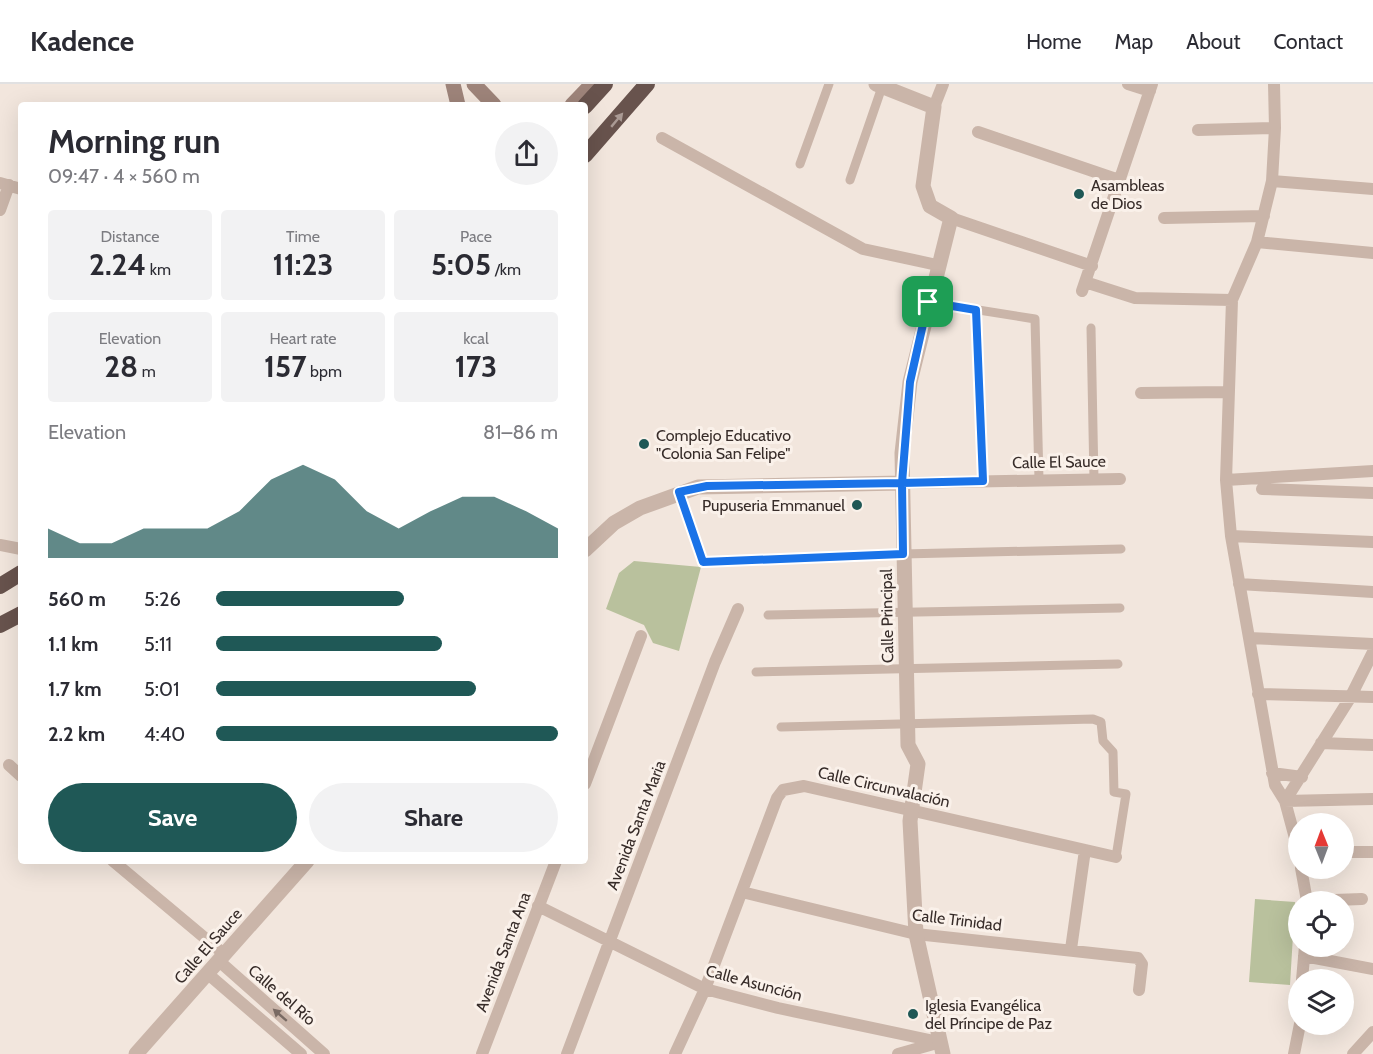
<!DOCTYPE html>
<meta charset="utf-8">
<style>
:root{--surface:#fff;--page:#f2f2f3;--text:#2b2b33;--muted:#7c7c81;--line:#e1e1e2;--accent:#1f5856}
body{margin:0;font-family:Cabin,sans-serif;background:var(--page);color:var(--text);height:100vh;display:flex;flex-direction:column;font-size:22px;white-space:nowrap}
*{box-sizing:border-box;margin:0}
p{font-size:20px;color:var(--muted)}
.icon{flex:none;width:33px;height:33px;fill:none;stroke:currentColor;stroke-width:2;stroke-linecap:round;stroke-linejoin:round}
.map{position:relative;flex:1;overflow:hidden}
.panel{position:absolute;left:18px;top:18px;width:570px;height:762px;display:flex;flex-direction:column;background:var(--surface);border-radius:6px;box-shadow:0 6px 24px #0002}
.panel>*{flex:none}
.needle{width:39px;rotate:359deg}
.buttons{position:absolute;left:1288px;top:729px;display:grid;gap:12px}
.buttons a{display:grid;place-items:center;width:66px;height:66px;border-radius:50%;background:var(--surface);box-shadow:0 6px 24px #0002;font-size:30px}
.pin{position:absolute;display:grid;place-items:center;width:51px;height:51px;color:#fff;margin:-26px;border-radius:12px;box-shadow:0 3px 9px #0006}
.round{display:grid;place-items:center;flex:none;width:63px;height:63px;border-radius:32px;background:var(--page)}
.summary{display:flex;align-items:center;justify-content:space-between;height:102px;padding:0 30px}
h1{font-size:33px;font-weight:700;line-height:45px}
.figures{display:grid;grid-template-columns:repeat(3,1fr);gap:9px;height:102px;padding:6px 30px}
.figures div{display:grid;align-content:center;border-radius:6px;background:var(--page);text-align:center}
.figures b{font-size:30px;font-weight:700}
.figures small{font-size:16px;font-weight:400}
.figures p{font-size:16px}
.chart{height:168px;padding:12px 30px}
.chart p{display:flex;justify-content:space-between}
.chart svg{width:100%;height:108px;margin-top:6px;fill:var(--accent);opacity:.7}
.cta{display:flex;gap:12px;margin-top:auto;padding:12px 30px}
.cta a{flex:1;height:69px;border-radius:36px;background:var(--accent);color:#fff;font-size:24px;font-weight:700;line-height:69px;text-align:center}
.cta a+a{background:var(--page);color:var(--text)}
ul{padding:0 30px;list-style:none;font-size:20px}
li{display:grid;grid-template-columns:96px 72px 1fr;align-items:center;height:45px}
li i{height:15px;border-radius:8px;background:var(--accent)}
header{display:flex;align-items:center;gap:36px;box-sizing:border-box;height:84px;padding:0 30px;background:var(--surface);border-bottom:2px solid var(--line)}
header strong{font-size:28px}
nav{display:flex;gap:33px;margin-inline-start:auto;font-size:21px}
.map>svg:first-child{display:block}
</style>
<header>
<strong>Kadence</strong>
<nav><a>Home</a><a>Map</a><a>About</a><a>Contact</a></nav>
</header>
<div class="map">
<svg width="1373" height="970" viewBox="0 0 1373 970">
<rect width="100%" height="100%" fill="#f2e6dd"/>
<!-- green -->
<path fill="#b9c19d" d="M634,477L701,483L679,567L653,559L644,541L606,525L619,489Z
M1255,815L1295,818L1290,901L1249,898Z"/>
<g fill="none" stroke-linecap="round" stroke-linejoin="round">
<!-- pedestrian -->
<path stroke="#cab5a9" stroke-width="9" d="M800,80L829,0
M850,96L883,0
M928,218L1035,235L1039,396
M976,226L983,397
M1091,244L1094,396
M679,408L703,478L903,470L1121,465
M768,531L1120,524
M756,588L1118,580
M781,643L1093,635L1101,638L1103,657L1113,668L1114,708L1126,710L1116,773"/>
<!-- minor -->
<path stroke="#cab5a9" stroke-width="12" d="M1128,0L1150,7
M1274,0L1275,44L1272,97L1257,158L1232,216L1226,396L1231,452L1275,701L1285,717L1373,715
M934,23L943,0
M1198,46L1275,44
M978,48L1119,96
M662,54L863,165L937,181
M1272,97L1373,105
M0,99L21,105
M0,126L9,101
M951,134L1092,182
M1164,134L1264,132
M1257,158L1373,169
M1085,198L1135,214L1232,216
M1082,207L1152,0
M1141,309L1228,308
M1226,396L1373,387
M902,399L1120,395
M1262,405L1373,409
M1231,452L1373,458
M0,461L21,465
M1239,500L1373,508
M1249,554L1373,560
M1258,610L1373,613
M1321,659L1373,661
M9,681L21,692
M1272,689L1302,693
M585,700L641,552
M1344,768H1373
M1299,769L1285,717L1350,614L1373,568
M113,777L224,870
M1301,784L1307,817L1362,815
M742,808L916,850L1138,874L1142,880L1139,906
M538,822L705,905L778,924L939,958
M1071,865L1085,766
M1304,872L1373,885
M219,877L324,970
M208,890L301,970
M1302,896L1305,862
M482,970L556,777
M567,970L715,578L738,525
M675,970L705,905L777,714L783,706L804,702L1116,773
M898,970L937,959
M1294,970L1300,940
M1353,970L1373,948"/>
<!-- tertiary -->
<path stroke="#cab5a9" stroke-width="15" d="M876,0L934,23L923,102L930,122L951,134L910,298L902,369L908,661L918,680L910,737L916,850L943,970
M585,466L614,439L640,424L698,403L902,399
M136,970L307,777"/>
<!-- secondary -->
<path stroke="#9e847a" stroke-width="15" d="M453,0L458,21
M474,0L494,21
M572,21L592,0"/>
<!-- trunk -->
<path stroke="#68534d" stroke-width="16" d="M585,22L605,0
M585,71L647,0
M0,502L21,489
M0,541L21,530"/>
</g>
<!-- one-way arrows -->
<defs><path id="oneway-solid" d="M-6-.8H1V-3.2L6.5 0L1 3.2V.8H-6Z" transform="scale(1.5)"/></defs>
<use fill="#aa9a94" href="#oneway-solid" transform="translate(617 36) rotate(-50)"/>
<use fill="#796a63" href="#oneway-solid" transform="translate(280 931) rotate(-139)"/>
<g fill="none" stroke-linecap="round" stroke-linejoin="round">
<defs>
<path id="route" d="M928,218L910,298L902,399L707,402L679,408L703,478L903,470L902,399L983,397L976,226L928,218"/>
</defs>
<!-- route casing -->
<use href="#route" stroke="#fff" stroke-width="12"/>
<!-- route -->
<use href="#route" stroke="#1a73e8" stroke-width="8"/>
</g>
<!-- markers -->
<g fill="#1f5856" stroke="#faf1ea" stroke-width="2">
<circle cx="1079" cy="110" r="6"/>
<circle cx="644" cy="360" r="6"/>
<circle cx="857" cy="421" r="6"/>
<circle cx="913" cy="930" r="6"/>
</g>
<g text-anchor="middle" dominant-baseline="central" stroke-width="6" stroke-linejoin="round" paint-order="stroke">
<!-- poi labels -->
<g font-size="16" fill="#372c29" stroke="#faf1ea" text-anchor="start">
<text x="1091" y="101">Asambleas<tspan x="1091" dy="18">de Dios</tspan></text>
<text x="656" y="351">Complejo Educativo<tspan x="656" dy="18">"Colonia San Felipe"</tspan></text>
<text x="845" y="421" text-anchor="end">Pupuseria Emmanuel</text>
<text x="925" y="921">Iglesia Evangélica<tspan x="925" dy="18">del Príncipe de Paz</tspan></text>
</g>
<!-- street labels -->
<g font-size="16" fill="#372c29" stroke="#faf1ea">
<text transform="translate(1059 378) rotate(-1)">Calle El Sauce</text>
<text transform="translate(887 532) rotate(-91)">Calle Principal</text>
<text transform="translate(884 703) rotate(13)">Calle Circunvalación</text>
<text transform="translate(636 741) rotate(-69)">Avenida Santa Maria</text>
<text transform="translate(957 836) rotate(7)">Calle Trinidad</text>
<text transform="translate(208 862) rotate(-49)">Calle El Sauce</text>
<text transform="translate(503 868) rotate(-69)">Avenida Santa Ana</text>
<text transform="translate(754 899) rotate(15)">Calle Asunción</text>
<text transform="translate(282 911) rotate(41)">Calle del Río</text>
</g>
</g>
</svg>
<div class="buttons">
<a><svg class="needle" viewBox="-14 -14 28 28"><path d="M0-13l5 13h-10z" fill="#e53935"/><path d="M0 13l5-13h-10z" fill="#7c7c81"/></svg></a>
<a><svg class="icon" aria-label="locate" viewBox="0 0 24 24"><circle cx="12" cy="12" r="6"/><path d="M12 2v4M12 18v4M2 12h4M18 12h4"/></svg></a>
<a><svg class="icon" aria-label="layers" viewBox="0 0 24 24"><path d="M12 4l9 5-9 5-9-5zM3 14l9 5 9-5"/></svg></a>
</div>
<div class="pin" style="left:928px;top:218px;background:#1e9e55"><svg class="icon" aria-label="arrive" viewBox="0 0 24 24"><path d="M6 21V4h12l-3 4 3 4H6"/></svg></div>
<section class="panel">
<div class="summary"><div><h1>Morning run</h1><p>09:47 · 4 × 560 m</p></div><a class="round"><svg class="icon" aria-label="share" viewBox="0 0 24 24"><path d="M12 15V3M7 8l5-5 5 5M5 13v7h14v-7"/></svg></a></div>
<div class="figures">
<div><p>Distance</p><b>2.24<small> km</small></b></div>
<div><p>Time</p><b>11:23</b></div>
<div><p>Pace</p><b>5:05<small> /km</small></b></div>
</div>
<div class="figures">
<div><p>Elevation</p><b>28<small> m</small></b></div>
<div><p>Heart rate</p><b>157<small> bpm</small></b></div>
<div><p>kcal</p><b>173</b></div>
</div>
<div class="chart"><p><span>Elevation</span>81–86 m</p>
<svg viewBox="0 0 160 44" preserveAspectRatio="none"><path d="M0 44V32L10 38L20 38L30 32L40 32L50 32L60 25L70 12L80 6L90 12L100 25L110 32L120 25L130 19L140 19L150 25L160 32V44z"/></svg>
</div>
<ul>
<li><b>560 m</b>5:26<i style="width:55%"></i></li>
<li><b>1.1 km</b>5:11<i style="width:66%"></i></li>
<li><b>1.7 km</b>5:01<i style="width:76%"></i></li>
<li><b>2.2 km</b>4:40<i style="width:100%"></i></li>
</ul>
<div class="cta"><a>Save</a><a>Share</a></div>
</section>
</div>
